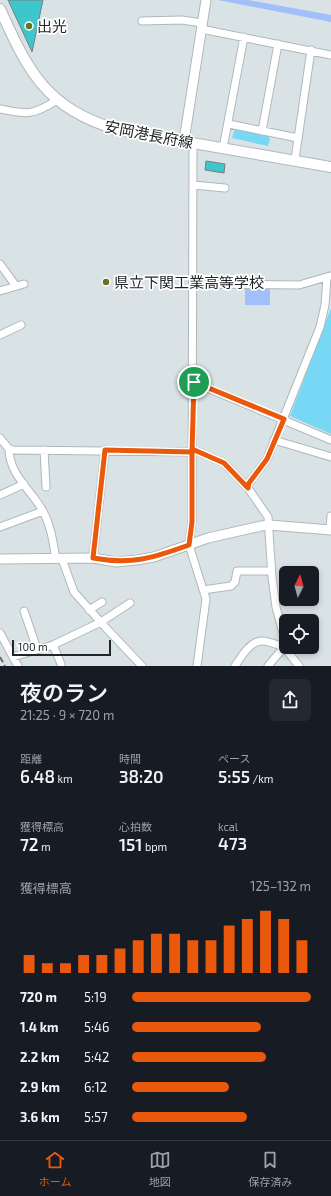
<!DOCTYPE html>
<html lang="ja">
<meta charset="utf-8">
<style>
:root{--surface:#171b24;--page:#242831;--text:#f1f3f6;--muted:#9ea1a6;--line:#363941;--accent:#ea580c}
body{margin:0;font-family:"Exo 2","Noto Sans JP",sans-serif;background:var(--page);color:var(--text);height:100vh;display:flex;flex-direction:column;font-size:15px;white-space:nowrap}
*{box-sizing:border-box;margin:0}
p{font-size:13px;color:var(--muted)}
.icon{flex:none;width:22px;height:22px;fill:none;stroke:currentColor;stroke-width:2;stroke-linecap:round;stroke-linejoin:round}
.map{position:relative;height:666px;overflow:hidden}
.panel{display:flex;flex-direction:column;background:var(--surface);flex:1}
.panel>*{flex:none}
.needle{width:26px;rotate:6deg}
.controls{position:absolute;left:279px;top:566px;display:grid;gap:8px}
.controls a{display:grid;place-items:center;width:40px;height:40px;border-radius:6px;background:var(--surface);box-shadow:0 2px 6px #0003;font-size:20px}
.scale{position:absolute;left:12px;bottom:10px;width:99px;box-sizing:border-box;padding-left:4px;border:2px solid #232627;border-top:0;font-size:11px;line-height:14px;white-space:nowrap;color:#232627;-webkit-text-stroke:3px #fff;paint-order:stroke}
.pin{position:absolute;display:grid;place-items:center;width:34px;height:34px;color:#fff;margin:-17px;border:2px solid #fff;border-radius:50%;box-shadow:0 1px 4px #0007}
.round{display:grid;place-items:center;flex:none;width:42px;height:42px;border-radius:6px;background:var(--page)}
.summary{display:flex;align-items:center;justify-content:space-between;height:68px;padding:0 20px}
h1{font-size:22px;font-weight:600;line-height:30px}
.stats{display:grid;grid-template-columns:repeat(3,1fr);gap:6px;height:68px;padding:4px 20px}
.stats div{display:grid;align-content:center}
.stats b{font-size:17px;font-weight:600}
.stats small{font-size:11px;font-weight:400}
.stats p{font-size:11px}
.chart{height:112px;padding:8px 20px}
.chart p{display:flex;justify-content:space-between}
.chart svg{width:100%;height:72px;margin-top:4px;stroke:var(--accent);stroke-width:6}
ul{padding:0 20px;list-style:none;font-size:13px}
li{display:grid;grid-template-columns:64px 48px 1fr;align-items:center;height:30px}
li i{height:10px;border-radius:5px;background:var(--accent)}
.tab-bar{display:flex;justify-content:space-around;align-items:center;height:56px;border-top:1px solid var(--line);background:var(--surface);font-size:11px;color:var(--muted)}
.tab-bar a{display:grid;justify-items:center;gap:2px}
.tab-bar .on{color:var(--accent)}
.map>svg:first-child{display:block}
</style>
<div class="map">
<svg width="331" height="666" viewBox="0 0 331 666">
<rect width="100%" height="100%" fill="#d9e2e5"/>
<!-- green -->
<path fill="#77d8f6" d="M237,129L268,136L270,139L268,146L232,138L234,131Z
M331,308V434L290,416Z"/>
<!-- water -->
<path fill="#a0bffb" d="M218,0H248L331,15V22Z
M245,289H270V305H245Z"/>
<!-- building -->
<path fill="#3dc6cc" stroke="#777f80" d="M8,0H43L32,52Z
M206,161L225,164L224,173L205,170Z"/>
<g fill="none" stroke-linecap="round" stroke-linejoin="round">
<defs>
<path id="minor" d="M142,21L182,20L202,23
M201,29L331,55
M0,109C27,115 34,115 57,100
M229,124L298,138
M262,131L278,44
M193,143L192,522L189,545L206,599L197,666
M223,148L244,37
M295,159L311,50
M193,185L225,188
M0,264L16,286
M194,284L299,285L330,276
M0,291L24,284
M0,335L21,325
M193,382L331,440
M0,438L9,449L13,450L192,452
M274,440L331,457
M9,449C9,474 31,490 43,511C51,526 53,542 56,559
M192,449L224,463L248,488L268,517L272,577L276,607L285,640L284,647L299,666
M44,450L46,487
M248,488L249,483L267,459L320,327L325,305L327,277
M0,495L24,484
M0,527L43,511
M330,530L331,516
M93,558L105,450
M62,559L74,592L106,628L142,666
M203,590L231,586L235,582L237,571H271
M89,610L102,602
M24,611L37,649
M0,633L13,657
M53,645L61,664
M18,666L13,657L53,645L101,622L130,603
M235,666C241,657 250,641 262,641C269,641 278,645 284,647L268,666"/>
<path id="tertiary" d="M184,141L206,0
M0,559L93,558L116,562L137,560L154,557L208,538L261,526L269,525L331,530"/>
<path id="secondary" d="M0,9C29,73 46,108 118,130L331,167"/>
</defs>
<!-- minor casing -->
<use href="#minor" stroke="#afb8bb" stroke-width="9"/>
<!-- tertiary casing -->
<use href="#tertiary" stroke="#afb8bb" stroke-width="11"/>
<!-- secondary casing -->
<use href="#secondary" stroke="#afb8bb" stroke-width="12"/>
<!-- minor -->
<use href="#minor" stroke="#fff" stroke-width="7"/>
<!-- tertiary -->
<use href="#tertiary" stroke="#fff" stroke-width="9"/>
<!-- secondary -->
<use href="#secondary" stroke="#fff" stroke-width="10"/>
<!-- rail -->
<path stroke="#656a6c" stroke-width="2" stroke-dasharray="6 3" stroke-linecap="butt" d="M0,657L5,666"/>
</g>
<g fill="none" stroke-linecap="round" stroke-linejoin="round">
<defs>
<path id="route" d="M194,382L192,452L105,450L93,558C132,565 153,558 189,545L192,522V449L224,463L248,488L249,483L267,459L284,419L194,382"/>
</defs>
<!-- route casing -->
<use href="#route" stroke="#fff" stroke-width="8"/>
<!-- route -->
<use href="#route" stroke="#ea580c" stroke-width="5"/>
</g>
<!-- markers -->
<g fill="#6b741d" stroke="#fff" stroke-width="1.5">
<circle cx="29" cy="26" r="4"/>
<circle cx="106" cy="282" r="4"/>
</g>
<g text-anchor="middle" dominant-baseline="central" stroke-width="3.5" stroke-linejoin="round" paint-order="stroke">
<!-- poi labels -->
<g font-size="15" fill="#232627" stroke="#fff" text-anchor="start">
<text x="37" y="26">出光</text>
<text x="114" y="282">県立下関工業高等学校</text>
</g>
<!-- street labels -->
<g font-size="15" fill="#232627" stroke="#fff">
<text transform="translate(149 134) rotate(11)">安岡港長府線</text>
</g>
</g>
</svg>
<div class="controls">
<a><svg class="needle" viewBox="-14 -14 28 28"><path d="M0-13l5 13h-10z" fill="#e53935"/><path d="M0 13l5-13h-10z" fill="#9ea1a6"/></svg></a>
<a><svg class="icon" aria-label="locate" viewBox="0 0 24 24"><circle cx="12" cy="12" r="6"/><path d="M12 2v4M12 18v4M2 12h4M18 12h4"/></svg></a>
</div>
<div class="scale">100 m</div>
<div class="pin" style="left:194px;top:382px;background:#1e9e55"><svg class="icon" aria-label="arrive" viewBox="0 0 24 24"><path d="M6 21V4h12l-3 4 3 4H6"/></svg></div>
</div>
<section class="panel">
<div class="summary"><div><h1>夜のラン</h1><p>21:25 · 9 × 720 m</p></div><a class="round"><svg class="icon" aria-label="share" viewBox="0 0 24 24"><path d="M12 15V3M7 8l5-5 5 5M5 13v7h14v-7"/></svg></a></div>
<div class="stats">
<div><p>距離</p><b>6.48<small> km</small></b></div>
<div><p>時間</p><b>38:20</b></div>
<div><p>ペース</p><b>5:55<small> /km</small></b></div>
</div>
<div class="stats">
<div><p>獲得標高</p><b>72<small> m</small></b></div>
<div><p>心拍数</p><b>151<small> bpm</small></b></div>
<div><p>kcal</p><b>473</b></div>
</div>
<div class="chart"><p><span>獲得標高</span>125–132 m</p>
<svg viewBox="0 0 160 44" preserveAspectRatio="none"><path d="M5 44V33M15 44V38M25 44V38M35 44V33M45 44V33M55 44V29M65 44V24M75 44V20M85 44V20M95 44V24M105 44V24M115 44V15M125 44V11M135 44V6M145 44V11M155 44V24"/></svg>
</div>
<ul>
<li><b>720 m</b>5:19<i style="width:100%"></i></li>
<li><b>1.4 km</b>5:46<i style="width:72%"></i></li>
<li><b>2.2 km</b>5:42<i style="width:75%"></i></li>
<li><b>2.9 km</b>6:12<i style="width:54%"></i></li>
<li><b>3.6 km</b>5:57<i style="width:64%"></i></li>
</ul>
</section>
<nav class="tab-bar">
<a class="on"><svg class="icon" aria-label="home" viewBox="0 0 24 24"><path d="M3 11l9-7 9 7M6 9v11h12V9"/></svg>ホーム</a>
<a><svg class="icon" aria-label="map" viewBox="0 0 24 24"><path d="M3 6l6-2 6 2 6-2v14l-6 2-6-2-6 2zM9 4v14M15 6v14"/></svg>地図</a>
<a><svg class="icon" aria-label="saved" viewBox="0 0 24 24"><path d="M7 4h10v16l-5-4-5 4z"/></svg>保存済み</a>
</nav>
